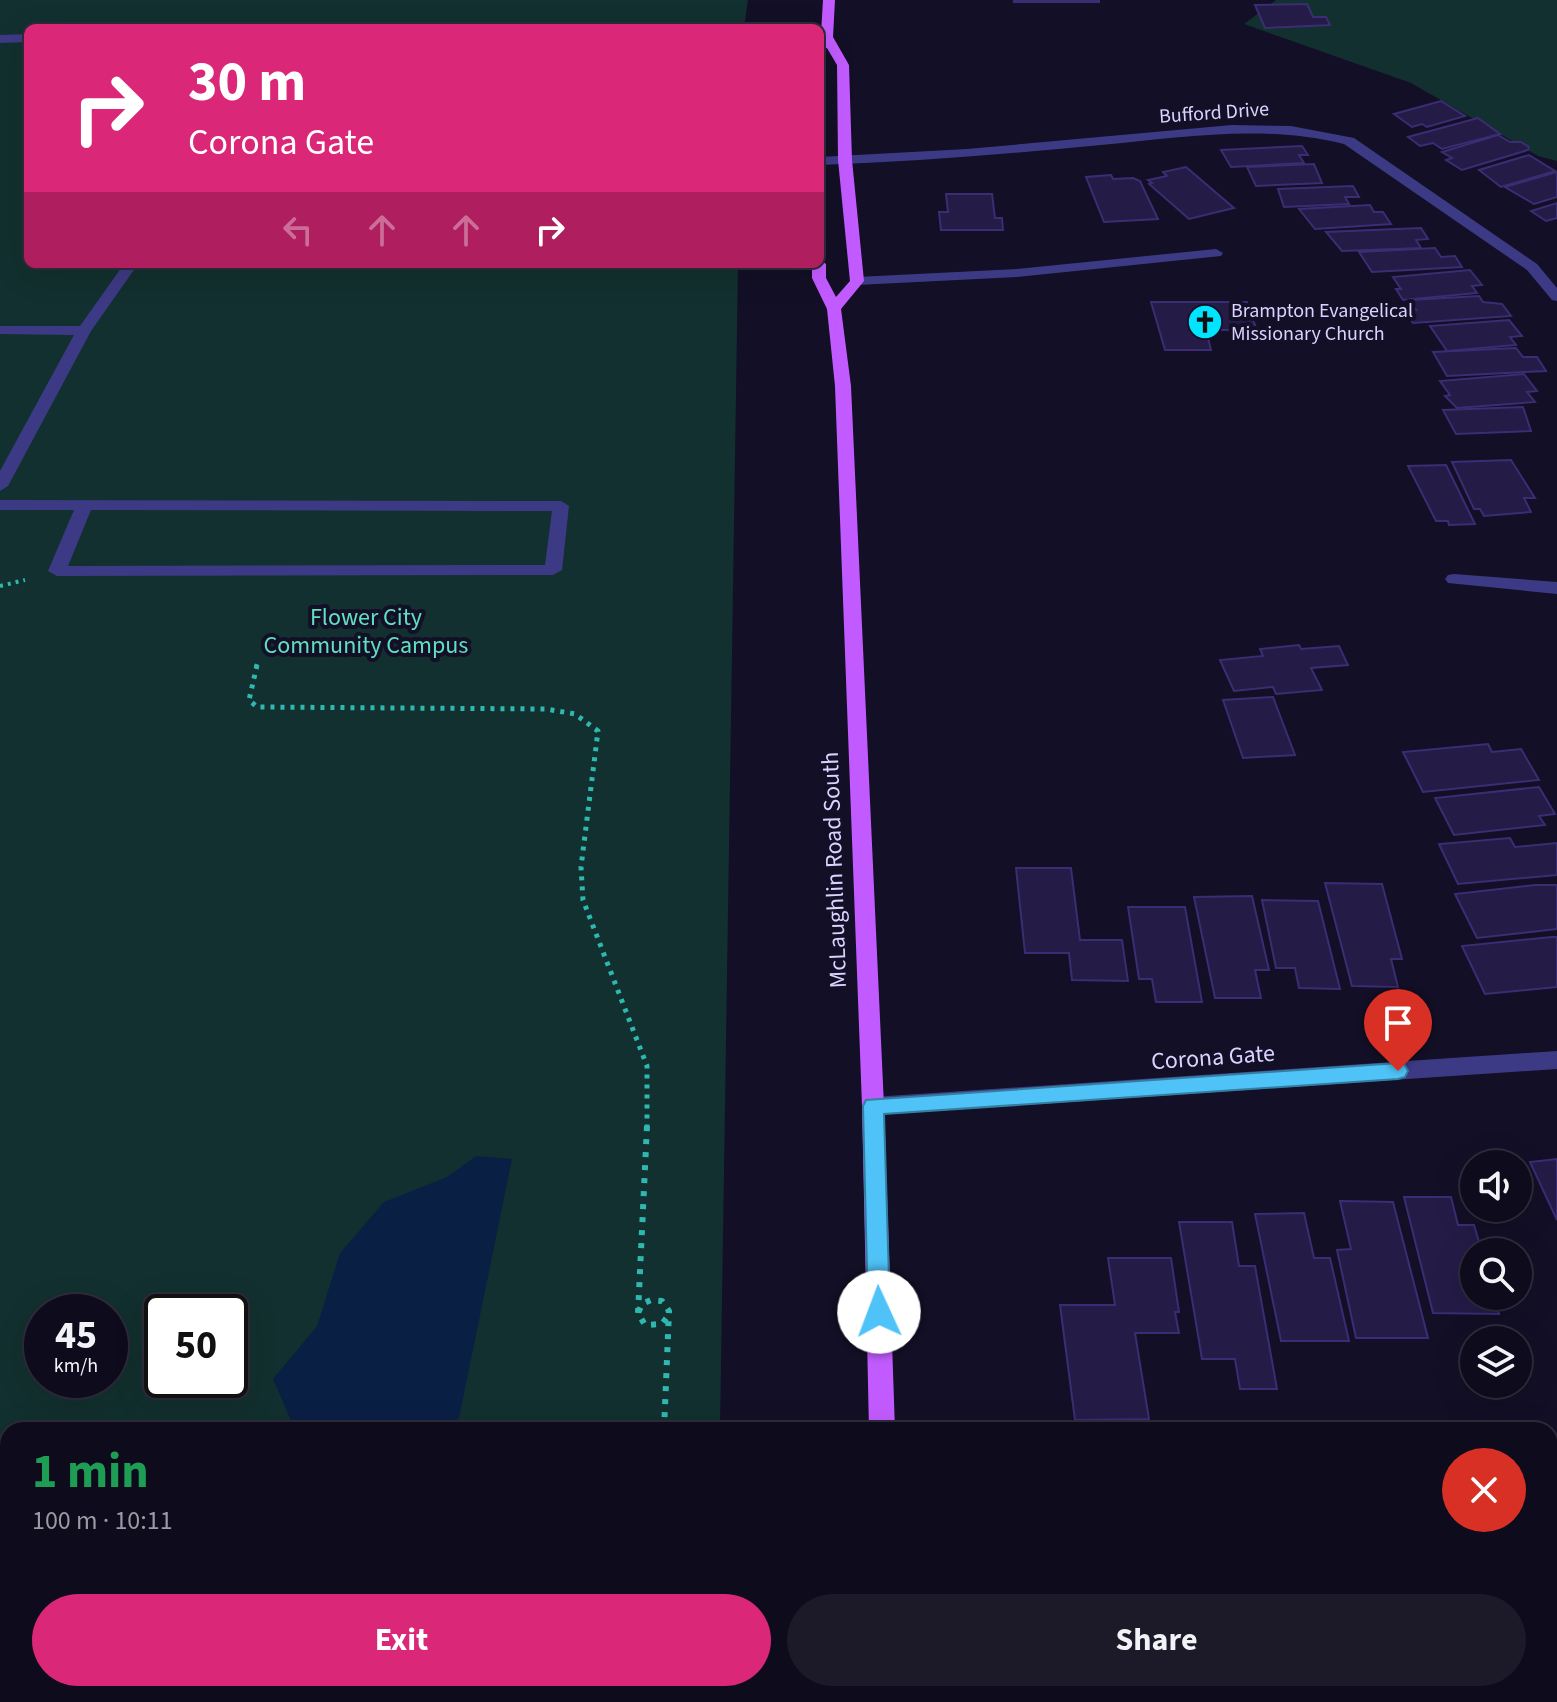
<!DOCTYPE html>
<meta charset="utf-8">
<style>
:root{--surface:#0e0b1c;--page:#1c1929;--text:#f1f3f6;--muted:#9b9ba3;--line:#2e2b3b;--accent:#db2777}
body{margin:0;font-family:"Source Sans 3",sans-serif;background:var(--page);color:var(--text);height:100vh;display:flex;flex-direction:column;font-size:30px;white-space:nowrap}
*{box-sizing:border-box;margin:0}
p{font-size:26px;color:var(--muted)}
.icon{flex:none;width:44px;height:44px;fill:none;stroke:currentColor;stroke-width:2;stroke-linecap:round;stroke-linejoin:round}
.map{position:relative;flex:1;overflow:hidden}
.sheet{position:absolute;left:0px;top:1422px;width:1558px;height:280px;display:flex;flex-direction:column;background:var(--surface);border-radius:24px 24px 0 0;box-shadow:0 8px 32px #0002,0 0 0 2px var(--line)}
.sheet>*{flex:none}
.hud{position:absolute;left:24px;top:24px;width:800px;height:244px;border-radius:12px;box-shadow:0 8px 32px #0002,0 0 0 2px var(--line);background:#db2777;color:#fff;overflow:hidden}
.buttons{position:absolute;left:1460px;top:1150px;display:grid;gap:16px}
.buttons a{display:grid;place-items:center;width:72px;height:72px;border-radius:50%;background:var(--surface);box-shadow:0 8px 32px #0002,0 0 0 2px var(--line);font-size:40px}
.speed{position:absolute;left:24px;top:1294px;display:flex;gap:16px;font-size:40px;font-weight:700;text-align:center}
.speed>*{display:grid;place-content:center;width:104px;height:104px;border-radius:50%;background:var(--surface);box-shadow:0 8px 32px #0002,0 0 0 2px var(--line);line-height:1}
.speed small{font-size:20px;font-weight:400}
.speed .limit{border:4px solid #111;border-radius:12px;background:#fff;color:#111}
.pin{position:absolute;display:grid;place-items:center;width:68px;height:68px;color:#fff;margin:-82px -34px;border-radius:50% 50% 50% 0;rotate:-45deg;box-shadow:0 0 8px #0007}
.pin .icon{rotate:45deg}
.me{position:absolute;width:88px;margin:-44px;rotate:358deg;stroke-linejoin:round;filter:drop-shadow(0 0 6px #0008)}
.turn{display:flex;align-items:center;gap:28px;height:168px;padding:0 32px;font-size:36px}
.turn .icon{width:104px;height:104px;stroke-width:2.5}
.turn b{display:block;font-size:56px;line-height:68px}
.lanes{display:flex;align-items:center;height:76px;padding:0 32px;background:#0003;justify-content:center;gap:40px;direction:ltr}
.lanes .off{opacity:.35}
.round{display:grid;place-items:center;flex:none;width:84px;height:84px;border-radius:42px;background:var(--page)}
.summary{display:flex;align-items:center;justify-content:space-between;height:136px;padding:0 32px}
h1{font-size:48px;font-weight:700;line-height:60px;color:#1e9e55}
.cta{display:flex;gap:16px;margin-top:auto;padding:16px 32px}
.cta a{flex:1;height:92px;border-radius:48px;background:var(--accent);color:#fff;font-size:32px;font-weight:700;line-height:92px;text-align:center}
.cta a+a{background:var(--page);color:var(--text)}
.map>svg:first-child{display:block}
.green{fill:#12302f;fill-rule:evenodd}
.water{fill:#0a1f44}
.building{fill:#241b47;stroke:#3b2d73;stroke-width:2}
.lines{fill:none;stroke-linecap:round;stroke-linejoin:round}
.path-far2{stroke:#2fb8b0;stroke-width:4;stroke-dasharray:3 5;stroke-linecap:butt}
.path-far1{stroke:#2fb8b0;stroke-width:5;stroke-dasharray:4 6;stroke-linecap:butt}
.path{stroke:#2fb8b0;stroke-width:6;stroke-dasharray:5 8;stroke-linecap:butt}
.minor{fill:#3d3a85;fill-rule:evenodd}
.major{fill:#c25bff;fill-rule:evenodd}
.route{fill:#4fc3f7;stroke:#337fa1;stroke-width:2}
.labels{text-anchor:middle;stroke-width:8;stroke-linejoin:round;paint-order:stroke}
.far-street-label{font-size:20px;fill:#d9d4ff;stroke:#130f26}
.far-poi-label{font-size:20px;fill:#d9d4ff;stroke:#130f26;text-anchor:start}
.park-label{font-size:24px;fill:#5fe0c0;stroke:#130f26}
.street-label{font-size:24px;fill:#d9d4ff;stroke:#130f26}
</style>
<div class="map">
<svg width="1557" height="1702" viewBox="0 0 1557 1702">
<rect width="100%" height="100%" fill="#130f26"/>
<g class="green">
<path d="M0,0H748L744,28H28V264H738L720,1430H8V1694H716V1702H0ZM42,1312H110V1380H42ZM162,1312H230V1380H162Z"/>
<path d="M1276,0H1557V161L1538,156L1411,83L1244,24Z"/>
</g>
<g class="water">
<path d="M476,1156L512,1159L459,1418L446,1430H295L273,1379L317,1326L340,1253L384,1202L447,1177Z"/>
<path d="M0,1549L8,1551V1694H245L234,1702H0Z"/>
</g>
<g class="building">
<rect x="1014" y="0" width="85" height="2"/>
<path d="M1307,4L1313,17H1326L1330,25L1265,28L1255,5Z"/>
<path d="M1441,101L1465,116L1427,127L1422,124L1412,127L1394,114Z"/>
<path d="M1478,118L1500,134L1442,149L1433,143L1420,146L1408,137Z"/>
<path d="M1498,135L1510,142H1521L1529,147L1528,150L1462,170L1446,160L1452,158L1442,152Z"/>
<path d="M1302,146L1308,155H1299L1304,163L1231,167L1221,150Z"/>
<path d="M1529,155L1555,171L1501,187L1479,170Z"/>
<path d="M1314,164L1322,183L1256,186L1247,167Z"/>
<path d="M1186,167L1234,208L1189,219L1149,184L1152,183L1148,180L1167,176L1163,172Z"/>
<path d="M1557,172V197L1534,204L1505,187Z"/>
<path d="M1111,175L1113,179L1133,178L1140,181L1158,219L1104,222L1086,177Z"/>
<path d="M1353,186L1359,197H1345L1349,204L1284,207L1278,189Z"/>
<path d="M946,194H992L995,218H1002L1003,230H941L939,212H948Z"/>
<path d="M1557,203V218L1546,221L1531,211Z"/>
<path d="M1370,205L1374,212H1383L1391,224L1315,229L1299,209Z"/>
<path d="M1421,228L1428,239L1416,240L1421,248L1342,251L1326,232Z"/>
<path d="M1435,248L1441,257L1455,256L1462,267L1372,272L1359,252Z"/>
<path d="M1470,270L1482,285L1472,286L1477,293L1403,300L1396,289H1401L1393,277Z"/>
<path d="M1479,296L1483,302L1502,304L1511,316L1413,323L1405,311L1416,310L1410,300Z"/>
<path d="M1151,302H1247L1248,307H1263L1265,315H1251L1257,330H1206L1211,350H1165Z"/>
<path d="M1509,320L1522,336L1510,337L1516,345L1447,351L1430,326Z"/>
<path d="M1516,348L1523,357H1537L1546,371L1447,376L1433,352Z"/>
<path d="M1524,374L1537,391L1527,392L1535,402L1457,408L1445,396L1450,395L1440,381Z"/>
<path d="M1523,407L1531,431L1456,434L1443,410Z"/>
<path d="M1511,460L1535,498H1524L1531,512L1484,516L1480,509H1474L1452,462Z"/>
<path d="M1446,465L1475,524L1449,525L1448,521H1436L1408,466Z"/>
<path d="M1299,645L1301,649L1339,646L1348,665L1311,668L1322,690L1276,694L1273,687L1234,691L1220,660L1263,656L1260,649Z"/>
<path d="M1273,697L1295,755L1243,758L1223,700Z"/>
<path d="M1488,744L1492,752L1521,749L1539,780L1423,792L1403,752Z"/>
<path d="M1539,787L1555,814L1539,816L1545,825L1454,835L1435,798Z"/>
<path d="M1510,838L1515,847L1557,843V875L1458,884L1439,844Z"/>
<path d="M1016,868H1071L1080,940H1122L1128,981L1072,980L1069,953H1025Z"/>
<path d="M1325,883L1382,884L1402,959H1391L1398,987L1352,986Z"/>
<path d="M1535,885H1557V929L1477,938L1455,894Z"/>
<path d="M1252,896L1269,970H1255L1261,998H1215L1194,897Z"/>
<path d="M1262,900L1318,901L1340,989L1299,988L1295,968H1276Z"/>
<path d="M1128,907H1185L1202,1002H1156L1152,979H1139Z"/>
<path d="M1552,937H1557V987L1485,994L1462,946Z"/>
<path d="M1557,1159V1220L1530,1162Z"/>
<path d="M1404,1197H1451L1458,1225H1474L1482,1252H1474V1296H1494L1499,1314L1433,1313Z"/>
<path d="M1340,1201L1393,1202L1428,1338H1356L1337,1250L1351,1249Z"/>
<path d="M1304,1213L1314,1258H1330L1349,1341H1281L1255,1214Z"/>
<path d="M1179,1222H1232L1239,1266H1255L1277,1389H1240L1235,1359H1202Z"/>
<path d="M1108,1258H1171L1179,1312H1175L1179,1333H1135L1149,1419L1075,1420L1060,1305H1115Z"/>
</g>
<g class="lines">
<g class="path-far2">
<path d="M0,586L25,580"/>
<path d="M256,667L258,660"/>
</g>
<path class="path-far1" d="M257,665L249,700L257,707L546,709L575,714L598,731L581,867L583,900L647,1066V1128"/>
<g class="path">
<path d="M638,1313L647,1126"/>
<path d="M664,1430L669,1311L662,1301L651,1300L642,1304L638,1313L645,1325L662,1324L668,1316"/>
<path d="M594,1694V1702"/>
<path d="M1165,1694L1201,1702"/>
<path d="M513,1702L526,1694"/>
<path d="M541,1702L566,1694"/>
<path d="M571,1702L572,1694"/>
<path d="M581,1702L582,1694"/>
</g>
<g class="minor">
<path d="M28,34V42L0,43V35Z"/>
<path d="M1232,125L1291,126L1354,138L1537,264L1557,288V301L1552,300L1527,270L1344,144C1263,124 1183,137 1101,145C1007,154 914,162 820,165V157L967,149Z"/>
<path d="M1216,249L1223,253L1221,256L1017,277L857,285L850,281L857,277L1017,269Z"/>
<path d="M124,264H138L91,331L8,486L0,491V471L74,335L0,334V326H80Z"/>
<path d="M0,500L561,501L569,506L562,570L553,575L57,576L48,571L74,510H0ZM91,510L552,511L545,565L68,566Z"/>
<path d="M1454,574L1557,582V594L1448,583L1445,579L1448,575Z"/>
<path d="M1557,1051V1069L873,1115L865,1113L862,1106L865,1099L873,1097Z"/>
</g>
<g class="major">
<path d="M823,0H835L833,37L849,65L852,160L864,281L841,309L851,386L884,1106L895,1430H869L862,1106L835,386L827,309L812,278V264H820V260L826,264V278L836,297L850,281L838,160L837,65L827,48L820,50Z"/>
<rect x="875" y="1694" width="28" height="8"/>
</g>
</g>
<path class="route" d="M1398,1063L1405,1065L1408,1071L1405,1077L1398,1079L884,1114L890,1312L887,1319L879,1322L871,1319L868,1312L863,1106L866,1100Z"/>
<defs>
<g id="church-disc" transform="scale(1.8)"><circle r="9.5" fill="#00e5ff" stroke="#130f26"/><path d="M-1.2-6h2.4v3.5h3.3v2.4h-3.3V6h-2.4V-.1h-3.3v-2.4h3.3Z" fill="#111"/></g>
</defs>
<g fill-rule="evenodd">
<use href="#church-disc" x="1205" y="322"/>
</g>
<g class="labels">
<g class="far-street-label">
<text transform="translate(1214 112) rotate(-4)" y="7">Bufford Drive</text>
</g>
<g class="far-poi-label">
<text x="1231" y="317">Brampton Evangelical<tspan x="1231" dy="23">Missionary Church</tspan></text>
</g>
<g class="park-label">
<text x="366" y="625">Flower City<tspan x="366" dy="28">Community Campus</tspan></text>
</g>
<g class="street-label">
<text transform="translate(834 870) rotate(-92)" y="8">McLaughlin Road South</text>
<text transform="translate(1213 1057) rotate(-4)" y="8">Corona Gate</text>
</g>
</g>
</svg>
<div class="buttons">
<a><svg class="icon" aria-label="sound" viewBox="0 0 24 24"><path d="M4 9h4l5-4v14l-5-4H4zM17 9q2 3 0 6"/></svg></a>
<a><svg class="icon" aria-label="search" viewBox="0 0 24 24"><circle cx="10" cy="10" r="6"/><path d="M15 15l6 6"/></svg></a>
<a><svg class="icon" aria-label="layers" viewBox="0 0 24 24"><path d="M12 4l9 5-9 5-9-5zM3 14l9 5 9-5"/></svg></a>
</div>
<div class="speed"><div>45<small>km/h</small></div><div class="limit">50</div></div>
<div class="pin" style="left:1398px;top:1071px;background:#d93025"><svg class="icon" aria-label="arrive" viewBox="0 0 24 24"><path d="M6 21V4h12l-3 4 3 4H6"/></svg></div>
<svg class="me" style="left:879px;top:1312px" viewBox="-20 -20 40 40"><circle r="19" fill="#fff"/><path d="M0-13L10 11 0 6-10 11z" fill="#4fc3f7"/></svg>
<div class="hud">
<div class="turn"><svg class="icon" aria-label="right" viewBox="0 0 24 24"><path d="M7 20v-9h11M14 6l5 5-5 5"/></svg><div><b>30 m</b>Corona Gate</div></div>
<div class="lanes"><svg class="icon off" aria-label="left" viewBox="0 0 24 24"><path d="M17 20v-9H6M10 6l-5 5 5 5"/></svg><svg class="icon off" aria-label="ahead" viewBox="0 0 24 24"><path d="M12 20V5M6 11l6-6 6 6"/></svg><svg class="icon off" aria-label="ahead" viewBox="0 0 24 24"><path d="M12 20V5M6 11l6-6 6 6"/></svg><svg class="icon" aria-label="right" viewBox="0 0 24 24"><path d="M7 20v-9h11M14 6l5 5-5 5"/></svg></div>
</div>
<section class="sheet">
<div class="summary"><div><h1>1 min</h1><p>100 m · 10:11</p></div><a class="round" style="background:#d93025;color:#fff"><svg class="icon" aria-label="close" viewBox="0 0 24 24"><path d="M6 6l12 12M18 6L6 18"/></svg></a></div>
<div class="cta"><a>Exit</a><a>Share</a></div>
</section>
</div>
